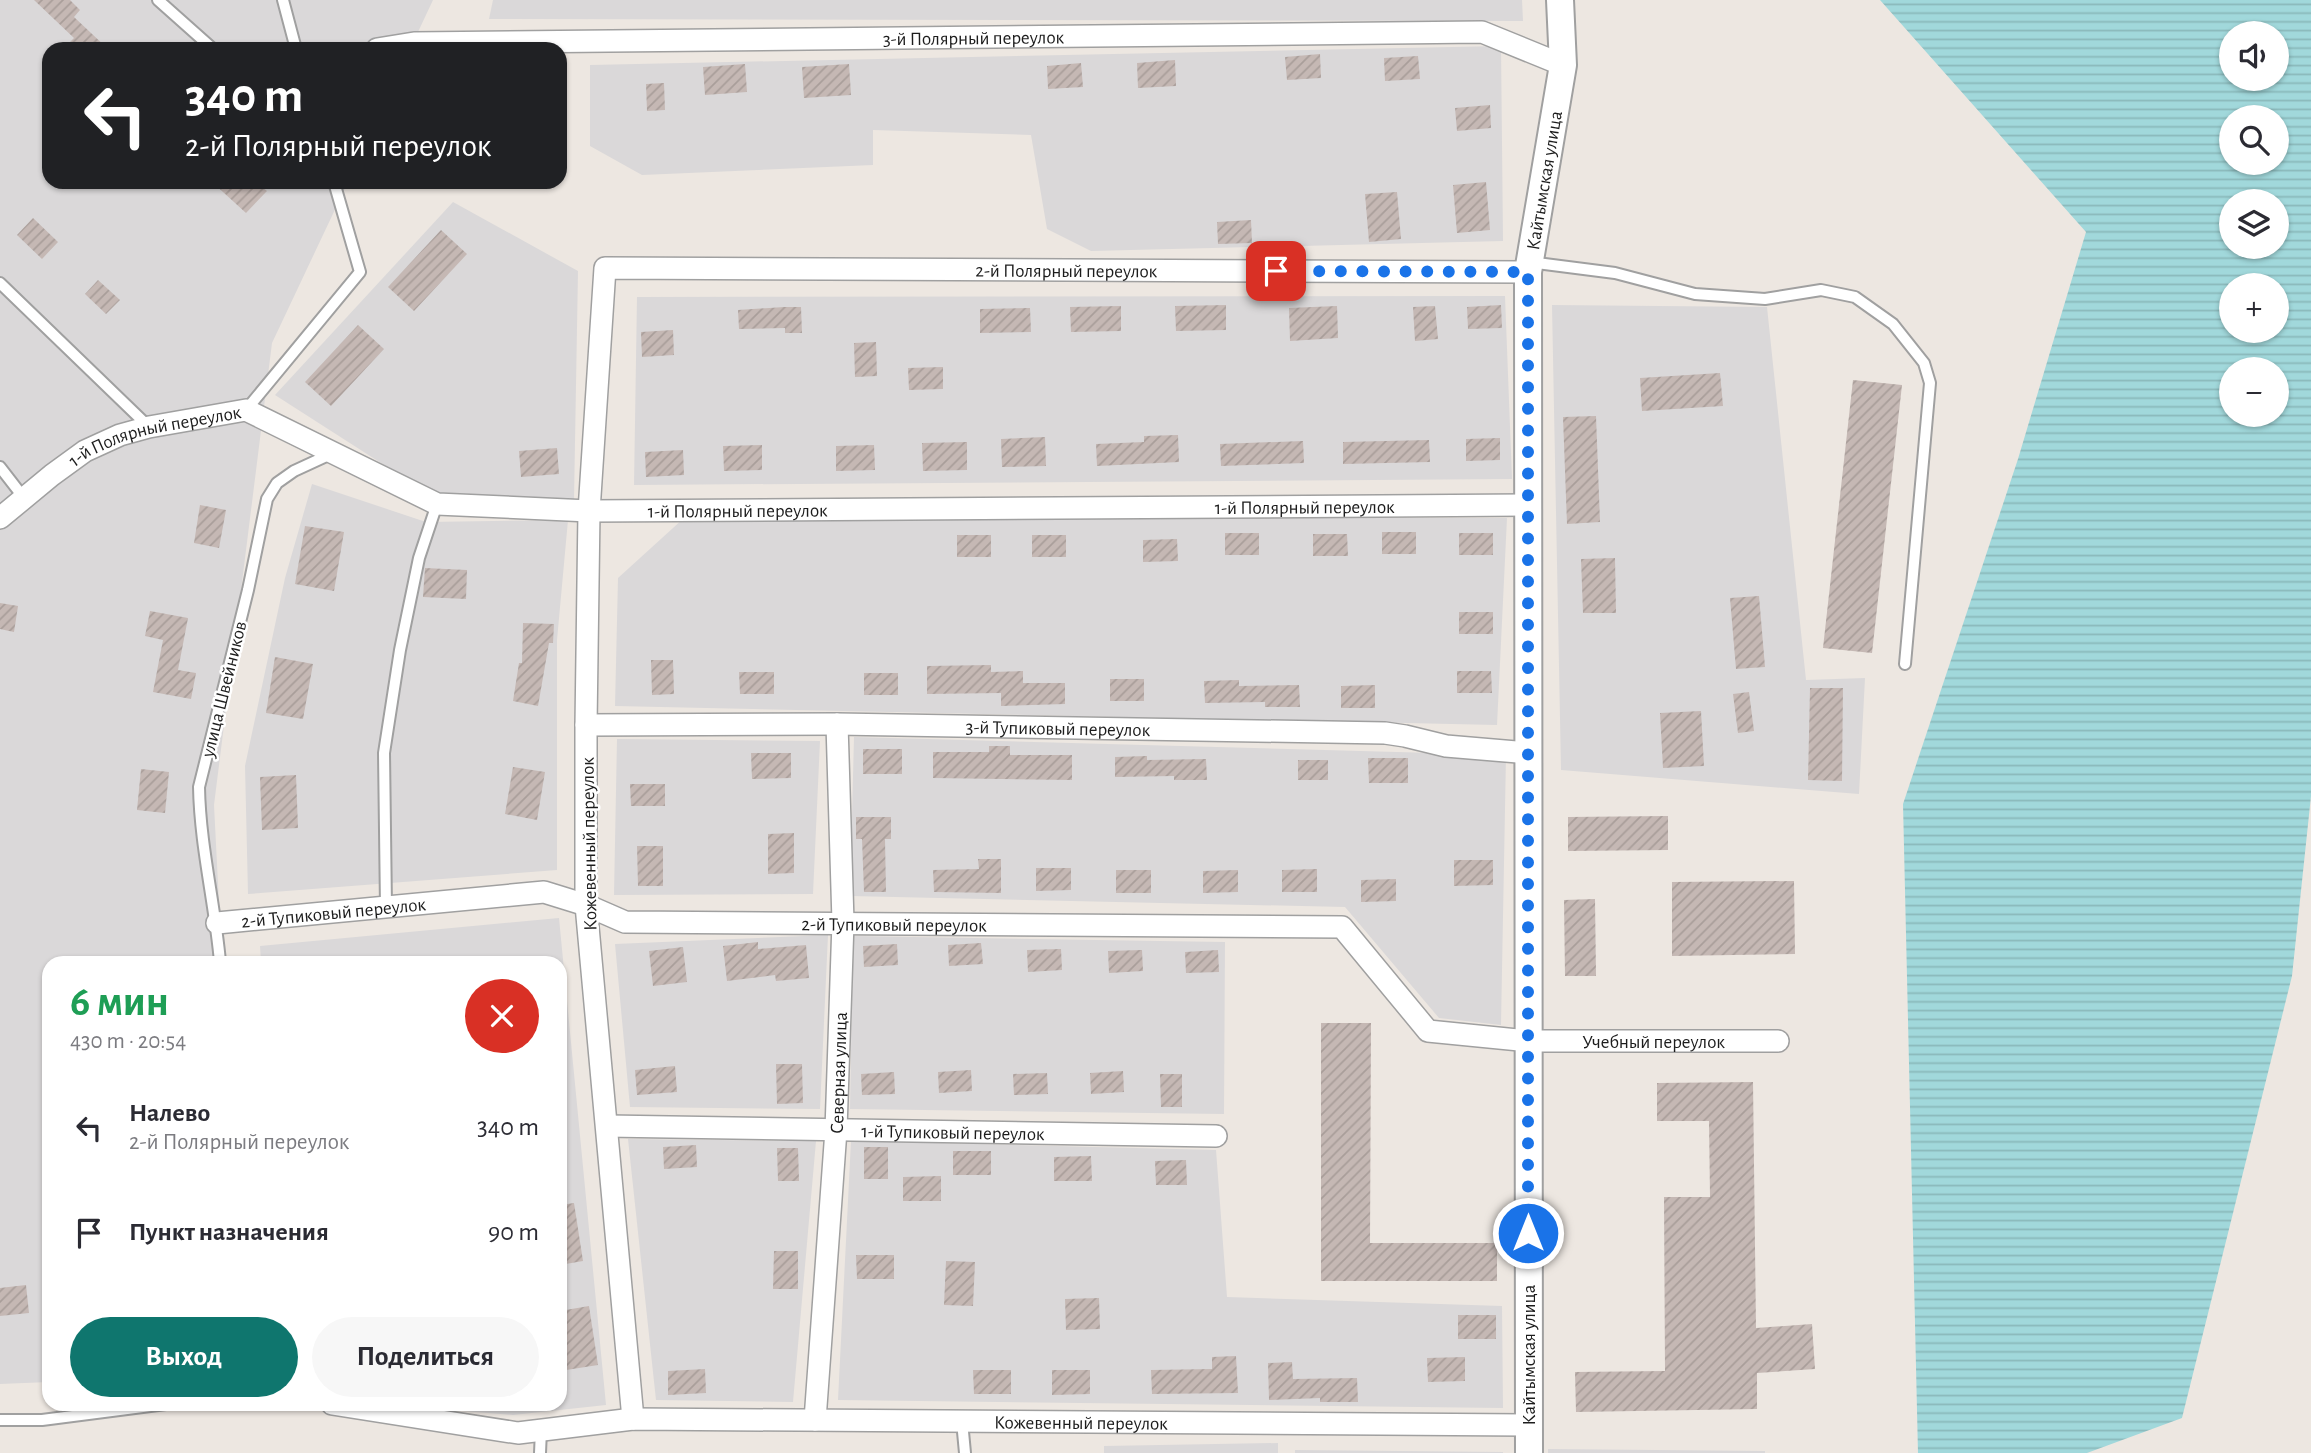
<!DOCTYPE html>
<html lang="ru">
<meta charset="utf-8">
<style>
:root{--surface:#fff;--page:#f7f7f7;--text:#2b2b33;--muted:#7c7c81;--accent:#0f766e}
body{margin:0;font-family:"Alegreya Sans",sans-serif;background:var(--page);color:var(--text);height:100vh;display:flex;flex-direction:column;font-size:26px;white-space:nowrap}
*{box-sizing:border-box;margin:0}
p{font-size:23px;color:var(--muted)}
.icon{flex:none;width:38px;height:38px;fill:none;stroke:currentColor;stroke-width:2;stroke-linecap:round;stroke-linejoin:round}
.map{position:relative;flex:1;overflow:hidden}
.panel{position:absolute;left:42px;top:956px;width:525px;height:455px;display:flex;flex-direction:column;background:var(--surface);border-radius:21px;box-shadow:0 2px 5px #0004}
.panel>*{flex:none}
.top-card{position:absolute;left:42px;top:42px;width:525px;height:147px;border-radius:21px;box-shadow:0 2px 5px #0004;background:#202124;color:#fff;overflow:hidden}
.tools{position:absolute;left:2219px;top:21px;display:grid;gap:14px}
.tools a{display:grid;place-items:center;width:70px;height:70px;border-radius:50%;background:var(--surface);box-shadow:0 2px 5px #0004;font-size:35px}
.pin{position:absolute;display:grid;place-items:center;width:60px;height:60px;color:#fff;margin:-30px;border-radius:14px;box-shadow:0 4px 10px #0006}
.me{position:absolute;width:77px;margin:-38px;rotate:0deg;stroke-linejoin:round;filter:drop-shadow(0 0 5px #0008)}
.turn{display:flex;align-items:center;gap:24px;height:147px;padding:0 28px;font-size:32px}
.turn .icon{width:91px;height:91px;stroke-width:2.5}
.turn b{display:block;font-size:49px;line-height:60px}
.round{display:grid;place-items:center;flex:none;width:74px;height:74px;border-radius:37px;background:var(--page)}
.overview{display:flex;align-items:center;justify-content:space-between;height:119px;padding:0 28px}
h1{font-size:42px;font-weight:700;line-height:52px;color:#1e9e55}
.primary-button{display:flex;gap:14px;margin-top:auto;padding:14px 28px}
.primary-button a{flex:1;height:80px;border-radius:42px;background:var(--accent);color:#fff;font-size:28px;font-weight:700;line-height:80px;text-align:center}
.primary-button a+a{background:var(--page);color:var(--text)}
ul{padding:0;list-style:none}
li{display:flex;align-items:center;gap:21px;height:105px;padding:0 28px}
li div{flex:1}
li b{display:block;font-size:26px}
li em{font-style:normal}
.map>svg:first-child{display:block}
.residential{fill:#dad8d9}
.water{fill:url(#water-rules);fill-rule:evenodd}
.building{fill:url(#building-hatch)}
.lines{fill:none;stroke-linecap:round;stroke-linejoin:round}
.service-casing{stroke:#a0a0a0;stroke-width:14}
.minor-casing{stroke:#a0a0a0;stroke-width:24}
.tertiary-casing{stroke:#a0a0a0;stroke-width:30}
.service{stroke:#fff;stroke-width:10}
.minor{stroke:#fff;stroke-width:21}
.tertiary{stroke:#fff;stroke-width:26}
.route{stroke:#1a73e8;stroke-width:12;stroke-dasharray:0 21.6}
.labels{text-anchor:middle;stroke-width:5;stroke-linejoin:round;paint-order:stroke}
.street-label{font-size:19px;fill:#1c1c1c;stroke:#fff}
</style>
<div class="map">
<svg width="2311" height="1453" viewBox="0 0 2311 1453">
<defs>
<pattern id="water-rules" width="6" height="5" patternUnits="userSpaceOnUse" patternTransform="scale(1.75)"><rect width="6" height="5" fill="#a1d8db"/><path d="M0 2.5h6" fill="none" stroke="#8ab9bb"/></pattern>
<pattern id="building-hatch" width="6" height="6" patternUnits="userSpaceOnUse" patternTransform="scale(1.75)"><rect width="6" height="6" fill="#c5b8b4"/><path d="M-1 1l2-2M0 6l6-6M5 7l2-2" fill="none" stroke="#a99e9a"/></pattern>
</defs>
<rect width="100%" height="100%" fill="#ede7e1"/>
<g class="residential">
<path d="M0,0H433L410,49H49V182H348L272,343L214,805L222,962H49V1382L0,1384Z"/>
<path d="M493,0H1522L1523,21L489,19Z"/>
<path d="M1501,46L1503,241L1091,251L1047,229L1031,135L873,130V165L642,175L590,146V65Z"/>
<path d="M453,202L578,271L574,499L434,497L275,395Z"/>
<path d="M1505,296L1512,479L634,485L637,297Z"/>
<path d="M1552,305L1767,307L1806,680L1865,678L1859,794L1561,770Z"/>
<path d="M312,484L426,522L568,520L557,640V870L248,894L245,766L285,578Z"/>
<path d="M684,518H1507L1497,725L615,706L618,578Z"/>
<path d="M854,737L1506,755L1501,1025L1439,1018L1345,907L850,896Z"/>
<path d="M617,739L820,741L813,894L614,895Z"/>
<path d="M559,918L606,1405L513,1415L424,1408L423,1404H560V962H261L260,946Z"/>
<path d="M828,935L820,1109L630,1107L615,944Z"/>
<path d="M853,936L1225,942L1224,1114L850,1109Z"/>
<path d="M628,1139L816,1141L793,1402L656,1400Z"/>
<path d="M851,1141L1216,1150L1227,1297L1502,1306L1503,1408L838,1400Z"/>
<path d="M1278,1443V1453H1104V1446Z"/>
<path d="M1548,1449L1765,1451V1453H1548Z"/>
<path d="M1295,1450L1503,1452V1453H1295Z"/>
</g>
<path class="water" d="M1880,0H2311V796L2292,976L2182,1418L2087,1453H1918L1903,804L2018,459L2086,232ZM2231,33H2277V79H2231ZM2231,117H2277V163H2231ZM2231,201H2277V247H2231ZM2231,285H2277V331H2231ZM2231,369H2277V415H2231Z"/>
<g class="building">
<path d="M34,0H70L80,10L74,17L108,49H63L74,38Z"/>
<path d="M1320,54L1321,78L1287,80L1285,57Z"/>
<path d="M1418,56L1420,79L1385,81L1384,58Z"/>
<path d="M1175,60L1176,86L1138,88L1137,63Z"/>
<path d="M1081,63L1083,87L1048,89L1047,66Z"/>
<path d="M745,64L747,92L705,95L703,67Z"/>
<path d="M849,64L851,95L804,98L802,67Z"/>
<path d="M664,83L665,110L647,111L646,84Z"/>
<path d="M1490,105L1491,128L1457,131L1455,108Z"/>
<path d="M212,182H256L267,191L246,213Z"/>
<path d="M1486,182L1490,230L1457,233L1453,185Z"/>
<path d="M1397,192L1401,239L1369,242L1365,194Z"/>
<path d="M33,218L58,242L42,259L17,235Z"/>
<path d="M1251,220L1252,243L1218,244L1217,222Z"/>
<path d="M441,230L467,254L414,311L388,287Z"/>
<path d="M98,280L120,300L106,314L85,294Z"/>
<path d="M1226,305V330L1176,331L1175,306Z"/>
<path d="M1501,305L1502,328L1468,329L1467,307Z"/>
<path d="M1121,306V331L1071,332L1070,307Z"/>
<path d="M1337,306L1338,338L1290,341L1289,308Z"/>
<path d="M1435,306L1438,339L1415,341L1413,307Z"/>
<path d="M784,307H801L802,333H785V328L739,329L738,310Z"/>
<path d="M1030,308L1031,332L980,333V309Z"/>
<path d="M358,325L384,349L331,406L305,382Z"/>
<path d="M673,330L674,355L642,357L641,332Z"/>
<path d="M876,342L877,376L855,377L854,343Z"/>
<path d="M943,367V389L909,390L908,368Z"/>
<path d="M1720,373L1723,406L1642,411L1640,378Z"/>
<path d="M1853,380L1902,385L1872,653L1823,648Z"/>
<path d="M1596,416L1600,522L1567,524L1563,417Z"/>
<path d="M1178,435L1179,462L1097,466L1096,444L1144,442V436Z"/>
<path d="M1045,437L1046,466L1002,467L1001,439Z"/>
<path d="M1500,438V460L1466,461V439Z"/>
<path d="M1429,440L1430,462L1343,464V442Z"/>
<path d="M1303,441L1304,463L1221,466L1220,444Z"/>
<path d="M967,442V470L923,471L922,443Z"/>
<path d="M762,445V470L724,471L723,446Z"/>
<path d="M874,445L875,470L836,471V446Z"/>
<path d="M557,448L559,474L521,477L519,451Z"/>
<path d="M683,450L684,475L646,477L645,452Z"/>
<path d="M200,505L226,510L219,548L194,543Z"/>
<path d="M305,526L344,532L334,591L295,584Z"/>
<rect x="1382" y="532" width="34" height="22"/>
<rect x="1225" y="533" width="34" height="22"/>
<rect x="1459" y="533" width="34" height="22"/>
<path d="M1313,534H1347L1348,556H1313Z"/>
<rect x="957" y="535" width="34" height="22"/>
<rect x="1032" y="535" width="34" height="22"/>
<path d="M1177,539L1178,561L1143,562V540Z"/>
<path d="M1615,558L1616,613H1583L1581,559Z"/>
<path d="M425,568L467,570L466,599L423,597Z"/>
<path d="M1759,596L1765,667L1736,669L1730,598Z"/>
<path d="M0,603L18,606L14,632L0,629Z"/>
<path d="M150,611L188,618L178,670L196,673L191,699L153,692L163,640L145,636Z"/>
<rect x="1459" y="612" width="34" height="22"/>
<path d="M523,623L554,624L553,643H549L538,706L513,701L519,663H522Z"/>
<path d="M275,657L313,664L303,719L266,713Z"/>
<path d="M651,660H673L674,694L652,695Z"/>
<path d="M991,665V672L1023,671V683H1065V704L1001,706V693L927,694V666Z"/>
<path d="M1457,671H1491L1492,693H1457Z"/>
<path d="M739,672H774V694H740Z"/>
<rect x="864" y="673" width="34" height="22"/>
<rect x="1110" y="679" width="34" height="22"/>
<path d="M1239,680V686L1299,685L1300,707H1265V702L1205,703L1204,681Z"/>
<path d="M1375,685V708H1341V686Z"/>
<path d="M1810,688H1843L1842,781L1808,780Z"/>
<path d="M1749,692L1754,731L1738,733L1733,694Z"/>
<path d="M1701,711L1704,766L1663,768L1660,713Z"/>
<path d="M989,746H1010V755H1072V780L933,778V752H989Z"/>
<rect x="863" y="749" width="39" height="25"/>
<path d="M751,753H791V778L752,779Z"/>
<path d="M1147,756V760L1206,759L1207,780H1174V776L1115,777V757Z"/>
<path d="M1368,758H1408V783H1369Z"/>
<rect x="1298" y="760" width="30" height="20"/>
<path d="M513,767L545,772L537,820L505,814Z"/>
<path d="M141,769L169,772L165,813L137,810Z"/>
<path d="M296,775L298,828L262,830L260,777Z"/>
<path d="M630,784H665V806H631Z"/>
<path d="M1668,816V850L1568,851V817Z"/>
<path d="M856,817H891V839H885L886,892H864L862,839H856Z"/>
<path d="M794,833V873L768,874V834Z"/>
<path d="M637,846H663V886H638Z"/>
<path d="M978,859H1001V893L934,892L933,870L979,869Z"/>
<path d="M1454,860H1493V885L1454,886Z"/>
<path d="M1036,868H1071V890L1036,891Z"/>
<path d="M1317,869V892H1282V870Z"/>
<rect x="1116" y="870" width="35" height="23"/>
<path d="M1238,870V892L1203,893V871Z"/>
<path d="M1396,879V901L1361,902V880Z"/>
<path d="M1794,881L1795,954L1672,956V882Z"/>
<path d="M1595,899L1596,976H1565L1564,900Z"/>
<path d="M758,942V949L806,945L809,978L776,981L775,975L727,981L723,946Z"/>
<path d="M981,943L983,964L949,966L948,945Z"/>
<path d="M897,944L898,965L864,967L863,946Z"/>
<path d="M683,947L687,982L653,986L649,951Z"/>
<path d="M1061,949L1062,970L1028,972L1027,950Z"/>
<path d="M1142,950L1143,971L1109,973L1108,951Z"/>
<path d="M1218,950L1219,972L1186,973L1185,952Z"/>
<path d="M1321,1023H1371L1370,1243H1497V1281H1321Z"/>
<path d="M776,1064H802L803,1103L777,1104Z"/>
<path d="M675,1066L677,1092L637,1095L635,1070Z"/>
<path d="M971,1070L972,1091L939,1093L938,1072Z"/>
<path d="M1123,1071L1124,1092L1091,1094L1090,1073Z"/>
<path d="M894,1072L895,1094L862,1095L861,1074Z"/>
<path d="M1047,1073L1048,1094L1014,1095L1013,1074Z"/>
<path d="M1160,1074H1182V1107H1161Z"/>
<path d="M1753,1082L1756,1328L1812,1324L1815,1369L1757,1373V1409L1576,1412L1575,1372L1665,1371L1664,1197H1710L1709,1121H1657V1083Z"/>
<path d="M696,1145L697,1167L664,1169L663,1147Z"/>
<rect x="864" y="1147" width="24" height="32"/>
<path d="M777,1148H798L799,1181H778Z"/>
<rect x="953" y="1151" width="38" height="24"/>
<path d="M1091,1156L1092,1181H1054V1157Z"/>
<path d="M1186,1160L1187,1185H1156L1155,1161Z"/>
<path d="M941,1176V1201H903V1177Z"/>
<path d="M574,1203L583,1261L560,1265V1205Z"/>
<path d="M774,1251H798V1289H773Z"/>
<path d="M856,1255H894V1279H857Z"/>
<path d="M946,1261L975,1262L973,1306L944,1305Z"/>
<path d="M26,1285L29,1313L0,1316V1288Z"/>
<path d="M1099,1298L1100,1329L1066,1330L1065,1299Z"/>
<path d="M589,1306L598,1365L560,1371V1311Z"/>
<rect x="1458" y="1315" width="38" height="24"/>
<path d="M1236,1356L1238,1393L1152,1394L1151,1370L1212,1369V1357Z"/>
<path d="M1465,1357V1381L1428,1382L1427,1358Z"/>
<path d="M1292,1362L1293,1379L1357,1378L1358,1402H1320V1398L1269,1400L1268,1363Z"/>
<path d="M705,1369L706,1393L668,1395V1371Z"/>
<path d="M973,1370H1011V1394H974Z"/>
<path d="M1052,1370H1090V1394L1052,1395Z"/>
</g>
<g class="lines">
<g class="service-casing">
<g id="service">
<path d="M158,0L213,49"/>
<path d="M283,0L296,49"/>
<path d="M1529,262L1615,273L1695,294L1765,299L1821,290L1855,297L1893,324L1924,363L1930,383L1905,664"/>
<path d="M0,283L149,427"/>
<path d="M246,410L360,272L334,182"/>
<path d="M0,467L24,498"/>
<path d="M386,907L384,753L400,650L419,558L437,504"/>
<path d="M220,962C215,904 200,846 199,787L248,590L267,499L277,483L294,471L333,453"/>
<path d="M0,1420H42L166,1404"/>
<path d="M962,1421L965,1453"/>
<path d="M540,1453L541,1430"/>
</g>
</g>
<g class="minor-casing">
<g id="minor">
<path id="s1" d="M377,49L414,43L1482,32L1563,65"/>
<path id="s2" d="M0,518L52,475L85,451L120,435L149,427L246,410L437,504L589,511L1528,505"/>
<path id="s3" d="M586,725L837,724L1385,733L1405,736L1446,746L1529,753"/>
<path id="s4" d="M217,923L544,892L586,905L625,922L1342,927L1428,1031L1528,1041H1778"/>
<path id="s5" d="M607,1126L1216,1136"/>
<path id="s6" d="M332,1404L518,1433L633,1419L1528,1425"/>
<path id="s7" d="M633,1419L586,905V725L589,511L605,268L1528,272"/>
<path id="s8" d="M815,1420L836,1130L843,922L837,724"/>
</g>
</g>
<g class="tertiary-casing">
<g id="tertiary">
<path id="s9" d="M1529,1453L1528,272L1563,65L1560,0"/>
</g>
</g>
<use href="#service" class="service"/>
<use href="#minor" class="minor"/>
<use href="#tertiary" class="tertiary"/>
</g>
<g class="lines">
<path class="route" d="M1276,271L1528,272V1233"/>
</g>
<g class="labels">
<g class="street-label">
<text dy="7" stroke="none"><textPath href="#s1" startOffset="597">3-й Полярный переулок</textPath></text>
<text dy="7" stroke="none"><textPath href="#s9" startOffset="1274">Кайтымская улица</textPath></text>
<text dy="7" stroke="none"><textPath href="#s7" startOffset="1615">2-й Полярный переулок</textPath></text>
<text dy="7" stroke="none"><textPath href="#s2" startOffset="180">1-й Полярный переулок</textPath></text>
<text dy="7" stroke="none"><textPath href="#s2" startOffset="1356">1-й Полярный переулок</textPath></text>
<text dy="7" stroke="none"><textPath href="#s2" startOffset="789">1-й Полярный переулок</textPath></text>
<text transform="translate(223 689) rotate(-76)" y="7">улица Швейников</text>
<text dy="7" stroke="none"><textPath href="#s3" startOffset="472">3-й Тупиковый переулок</textPath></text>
<text transform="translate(588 844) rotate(-91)" y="7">Кожевенный переулок</text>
<text dy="7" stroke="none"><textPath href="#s4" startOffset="117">2-й Тупиковый переулок</textPath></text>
<text dy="7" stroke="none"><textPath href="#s4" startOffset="684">2-й Тупиковый переулок</textPath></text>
<text dy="7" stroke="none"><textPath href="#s4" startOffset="1493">Учебный переулок</textPath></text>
<text dy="7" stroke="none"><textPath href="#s8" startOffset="348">Северная улица</textPath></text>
<text dy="7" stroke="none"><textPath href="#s5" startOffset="346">1-й Тупиковый переулок</textPath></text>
<text transform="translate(1528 1355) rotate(-90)" y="7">Кайтымская улица</text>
<text dy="7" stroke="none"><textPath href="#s6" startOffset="752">Кожевенный переулок</textPath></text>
</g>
</g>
</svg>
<div class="tools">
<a><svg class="icon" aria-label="sound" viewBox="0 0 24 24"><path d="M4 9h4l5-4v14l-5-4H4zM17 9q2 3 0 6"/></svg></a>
<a><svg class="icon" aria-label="search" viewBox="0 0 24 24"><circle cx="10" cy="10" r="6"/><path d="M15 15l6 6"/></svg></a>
<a><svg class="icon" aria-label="layers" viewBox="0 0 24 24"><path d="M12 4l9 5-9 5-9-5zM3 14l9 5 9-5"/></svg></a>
<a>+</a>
<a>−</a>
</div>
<div class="pin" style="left:1276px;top:271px;background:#d93025"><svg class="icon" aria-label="arrive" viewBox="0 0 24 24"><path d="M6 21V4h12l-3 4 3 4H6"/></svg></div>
<svg class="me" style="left:1528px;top:1233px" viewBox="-20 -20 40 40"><circle r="17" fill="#1a73e8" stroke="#fff" stroke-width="3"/><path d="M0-11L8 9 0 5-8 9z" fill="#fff"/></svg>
<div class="top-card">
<div class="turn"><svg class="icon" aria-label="left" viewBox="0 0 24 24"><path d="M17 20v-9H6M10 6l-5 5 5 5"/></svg><div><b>340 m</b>2-й Полярный переулок</div></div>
</div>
<section class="panel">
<div class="overview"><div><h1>6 мин</h1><p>430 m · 20:54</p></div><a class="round" style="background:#d93025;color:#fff"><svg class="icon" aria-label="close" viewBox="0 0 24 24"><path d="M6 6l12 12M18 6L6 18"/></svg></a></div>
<ul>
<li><svg class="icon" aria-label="left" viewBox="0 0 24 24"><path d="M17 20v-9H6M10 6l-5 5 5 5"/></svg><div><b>Налево</b><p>2-й Полярный переулок</p></div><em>340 m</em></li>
<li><svg class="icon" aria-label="arrive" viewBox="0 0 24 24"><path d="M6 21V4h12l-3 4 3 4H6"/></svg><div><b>Пункт назначения</b></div><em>90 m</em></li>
</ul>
<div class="primary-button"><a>Выход</a><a>Поделиться</a></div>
</section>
</div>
